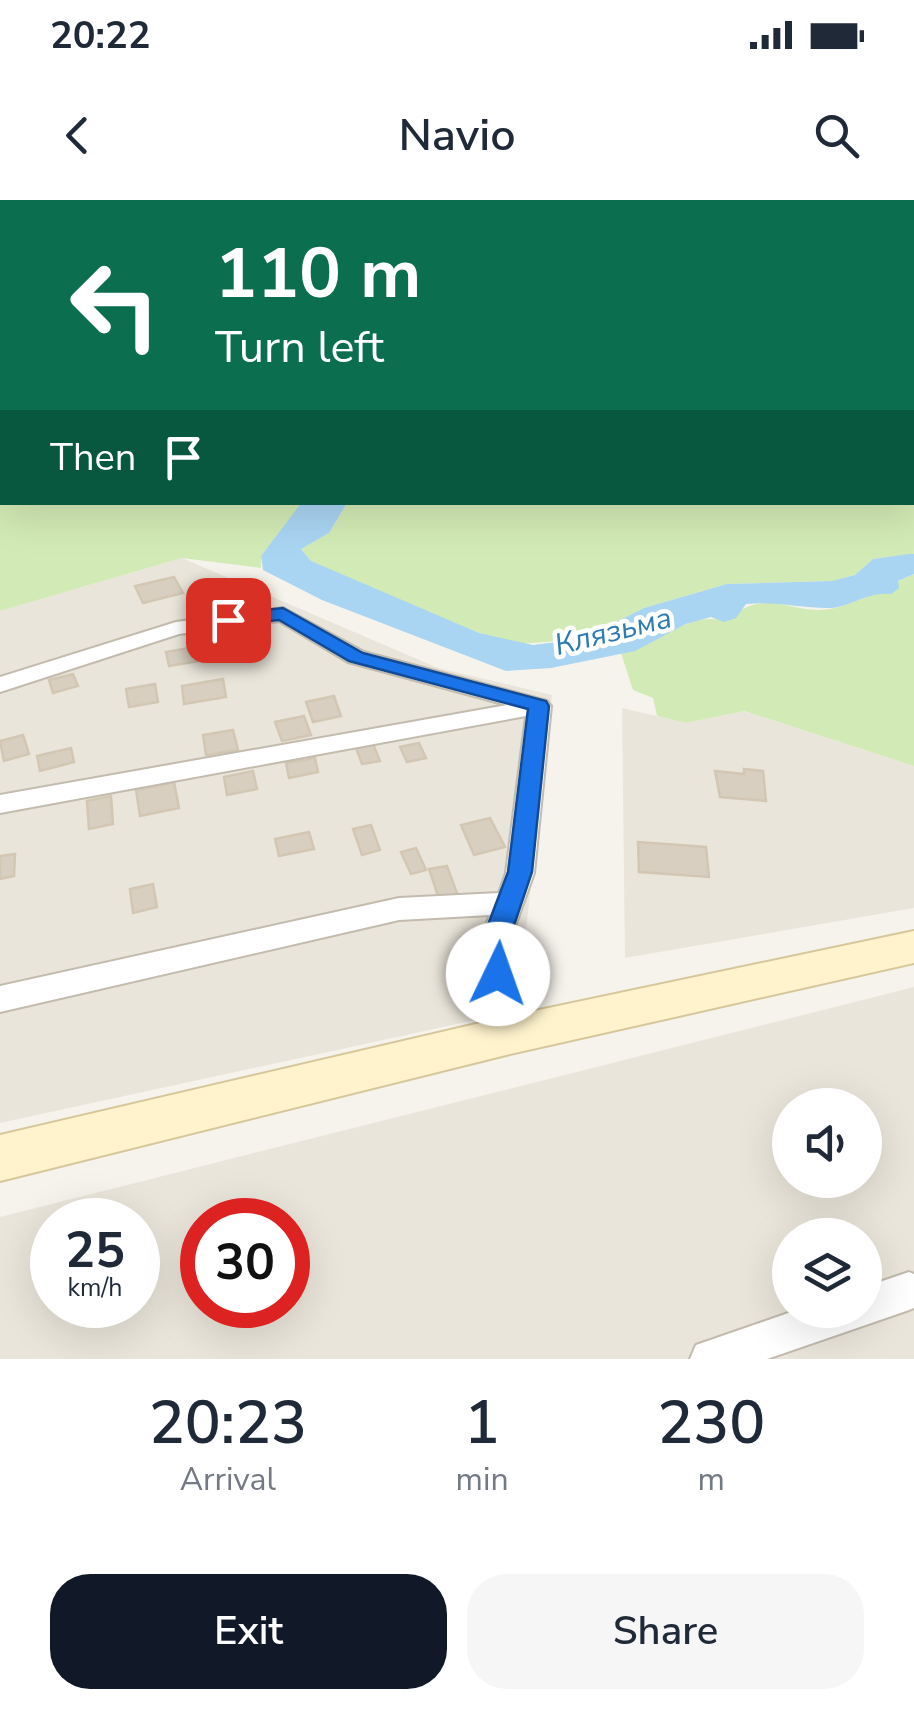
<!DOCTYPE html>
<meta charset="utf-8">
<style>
:root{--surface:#fff;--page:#f6f6f7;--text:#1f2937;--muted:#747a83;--accent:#111827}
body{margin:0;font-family:"Nunito Sans",sans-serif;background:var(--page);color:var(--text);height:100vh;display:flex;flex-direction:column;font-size:38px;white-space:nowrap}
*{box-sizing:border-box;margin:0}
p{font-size:32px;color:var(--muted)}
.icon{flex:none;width:55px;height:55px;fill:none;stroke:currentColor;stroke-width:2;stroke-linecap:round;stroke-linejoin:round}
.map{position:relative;height:1159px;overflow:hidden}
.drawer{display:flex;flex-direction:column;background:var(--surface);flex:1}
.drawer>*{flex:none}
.banner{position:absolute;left:0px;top:0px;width:915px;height:305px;box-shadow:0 10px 40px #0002;background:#0b6e4f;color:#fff;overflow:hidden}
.tools{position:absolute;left:772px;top:888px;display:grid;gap:20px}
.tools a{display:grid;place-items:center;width:110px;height:110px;border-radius:50%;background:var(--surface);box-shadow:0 10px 40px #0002;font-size:50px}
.speed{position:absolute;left:30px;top:998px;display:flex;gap:20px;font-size:50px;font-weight:700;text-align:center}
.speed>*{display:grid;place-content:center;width:130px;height:130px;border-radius:50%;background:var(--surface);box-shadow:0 10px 40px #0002;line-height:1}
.speed small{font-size:25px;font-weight:400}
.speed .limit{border:15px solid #d22;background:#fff;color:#111}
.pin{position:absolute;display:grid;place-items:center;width:85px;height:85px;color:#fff;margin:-42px;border-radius:20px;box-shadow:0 5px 15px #0006}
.me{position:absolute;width:110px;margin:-55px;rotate:3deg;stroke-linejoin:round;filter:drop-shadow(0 0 8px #0008)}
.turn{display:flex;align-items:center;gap:35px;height:210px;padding:0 50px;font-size:45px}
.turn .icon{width:130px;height:130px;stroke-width:2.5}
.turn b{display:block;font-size:70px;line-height:85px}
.then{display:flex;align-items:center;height:95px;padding:0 50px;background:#0003;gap:20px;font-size:38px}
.eta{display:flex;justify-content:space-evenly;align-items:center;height:170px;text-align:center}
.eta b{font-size:60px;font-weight:600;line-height:70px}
.cta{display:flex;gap:20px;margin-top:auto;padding:20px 50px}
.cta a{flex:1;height:115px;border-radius:40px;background:var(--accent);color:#fff;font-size:40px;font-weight:600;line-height:115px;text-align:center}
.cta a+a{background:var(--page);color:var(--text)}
.status{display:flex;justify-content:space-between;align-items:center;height:70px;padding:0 50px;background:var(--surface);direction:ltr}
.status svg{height:28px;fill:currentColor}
header{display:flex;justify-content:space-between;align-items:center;height:130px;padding:0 50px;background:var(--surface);font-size:45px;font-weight:600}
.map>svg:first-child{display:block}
.residential{fill:#eae5da;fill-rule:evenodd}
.commercial{fill:#f7ead8}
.green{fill:#d2eab5}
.water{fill:#a9d4f2}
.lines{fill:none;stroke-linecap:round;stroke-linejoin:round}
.river{fill:#a9d4f2;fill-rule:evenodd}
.building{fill:#d8cfc1;stroke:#d3c7b4;stroke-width:2.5}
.lane-casing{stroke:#c2bbae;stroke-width:4}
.street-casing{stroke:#c2bbae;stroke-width:4}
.secondary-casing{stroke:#d6c79b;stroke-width:4}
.highway-casing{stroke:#e0a43c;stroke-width:4}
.lane{fill:#fff;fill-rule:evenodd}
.street{fill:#fff;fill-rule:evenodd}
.secondary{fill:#fff3cd;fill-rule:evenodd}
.highway{fill:#ffcf6e;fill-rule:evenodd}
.route{fill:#1a73e8;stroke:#114b97;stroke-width:2.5}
.labels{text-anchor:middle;stroke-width:9;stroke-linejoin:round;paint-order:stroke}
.water-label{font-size:30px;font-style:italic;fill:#2e7ab2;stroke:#fff}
</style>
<div class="status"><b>20:22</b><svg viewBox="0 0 49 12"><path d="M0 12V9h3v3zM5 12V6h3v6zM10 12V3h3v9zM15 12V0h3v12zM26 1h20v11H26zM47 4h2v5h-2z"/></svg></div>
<header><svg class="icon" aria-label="back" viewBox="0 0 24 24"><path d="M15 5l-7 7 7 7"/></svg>Navio<svg class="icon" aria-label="search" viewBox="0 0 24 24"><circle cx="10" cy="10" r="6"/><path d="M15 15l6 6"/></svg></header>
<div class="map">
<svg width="914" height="1159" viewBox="0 0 914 1159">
<rect width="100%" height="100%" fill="#f6f3ec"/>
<g class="residential">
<path d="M182,358L438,468L552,495L517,811L0,923V411Z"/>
<path d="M622,508L686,523L743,511L914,566V708L625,758Z"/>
<path d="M914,787V1159H0V1017ZM790,905H865V980H790ZM52,1020H138V1105H52ZM202,1020H288V1105H202ZM790,1035H865V1110H790Z"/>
</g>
<path class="commercial" d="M0,0H632L634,2H2V25Z"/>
<g class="green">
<path d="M0,164L2,302L302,303L261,356V368L182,358L0,411Z"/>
<path d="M914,231V354L873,359L855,375L832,381L727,384L644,408L582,439L519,444L479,433L337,376L311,361L301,349L329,333L347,303L912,302Z"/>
<path d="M914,374V566L744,511L686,523L657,516L653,498L633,490L621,453C657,448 687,410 724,421C772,383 788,418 835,408C860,402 890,385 914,374Z"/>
</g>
<path class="water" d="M302,302L347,303L329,333L301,349L311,361L479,433L533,445L582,439L644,408L727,384L832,381L855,375L873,359L909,354H914V374L898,381L899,388L891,394C867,391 850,408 828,408C800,408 774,401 746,404L736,418L724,422L711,417L686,424L635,451L551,468L506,471L322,400L263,370L261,356Z"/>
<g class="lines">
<rect class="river" x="0" y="275" width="2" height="16"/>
</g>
<g class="building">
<path d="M392,0L457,2L511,0L506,2H397Z"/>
<path d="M174,377L183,393L143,403L135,386Z"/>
<path d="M224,382L236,400L211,407L199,388Z"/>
<path d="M213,434L218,453L205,455L200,437Z"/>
<path d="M195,447L199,461L169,466L166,452Z"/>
<path d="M73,474L78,486L53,493L49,480Z"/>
<path d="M223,479L226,497L184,504L182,486Z"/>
<path d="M155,484L158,502L129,507L126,489Z"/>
<path d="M334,496L341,516L313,522L306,502Z"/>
<path d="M304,516L311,535L282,541L275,522Z"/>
<path d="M233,530L238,550L206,555L203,535Z"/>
<path d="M23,535L29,554L4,561L0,541Z"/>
<path d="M419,543L426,558L407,562L400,547Z"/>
<path d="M373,544L380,561L362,564L356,548Z"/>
<path d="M71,548L74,562L40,571L37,556Z"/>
<path d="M315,558L318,572L289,578L286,563Z"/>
<path d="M744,569L763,571L766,601L720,597L715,571L744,574Z"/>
<path d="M253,571L257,589L227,595L224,577Z"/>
<path d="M174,582L179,608L140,616L136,590Z"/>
<path d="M111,596L113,624L89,629L87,601Z"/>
<path d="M490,618L505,647L474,655L461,625Z"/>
<path d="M371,625L380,650L362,655L353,629Z"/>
<path d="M309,632L314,649L279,656L275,639Z"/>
<path d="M638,642L706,647L709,677L639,672Z"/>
<path d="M416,648L426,670L411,674L401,652Z"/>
<path d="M15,654L14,676L0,679V656Z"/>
<path d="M447,666L458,696L439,699L429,669Z"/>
<path d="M153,684L157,707L133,713L130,689Z"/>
</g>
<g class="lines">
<g class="lane-casing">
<g id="lane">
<path d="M107,0H116L109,2Z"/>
<path d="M170,0H176V2H171Z"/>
<path d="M186,0H192L193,2H188Z"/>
<path d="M210,0H216L217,2H212Z"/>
<path d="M232,0H238L236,2H232Z"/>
<path d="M249,0H256L258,2H252Z"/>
<path d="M561,0H567L568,2H563Z"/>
<path d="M643,0H649L646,2H642Z"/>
<path d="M912,9H914V14L912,13Z"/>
<rect x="912" y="62" width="2" height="4"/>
<rect x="912" y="198" width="2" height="5"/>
<rect x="912" y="219" width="2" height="4"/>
</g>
</g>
<g class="street-casing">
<g id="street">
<path d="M661,0H672L673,2H663Z"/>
<path d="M819,0H831L832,2H821Z"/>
<path d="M912,68L914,69V77L912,76Z"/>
<rect x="912" y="147" width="2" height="8"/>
<path d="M283,408L364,452L547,501L551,506L534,673L509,743L522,836L517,846L506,849L495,846L490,836L479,743L490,715L399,720L0,812V786L399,698L499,693L506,673L526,516L0,613V595L507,505L348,462L279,421L179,434L0,492V477L176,422Z"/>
<path d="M909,1072L914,1074V1108L909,1110L767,1159H690L696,1145L797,1110H865V1087Z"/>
</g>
</g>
<g class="secondary-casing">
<path id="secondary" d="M914,731V763L506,855L0,981V935L506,817Z"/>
</g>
<g class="highway-casing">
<g id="highway">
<path d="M773,0H792L793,2H774Z"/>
<rect x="912" y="116" width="2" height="15"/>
</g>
</g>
<use href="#lane" class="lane"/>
<use href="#street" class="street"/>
<use href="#secondary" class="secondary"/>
<use href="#highway" class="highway"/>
</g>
<path class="route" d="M283,408L363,453L546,501L549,506L532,672L508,743L512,774L508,782H489L481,743L508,672L528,509L349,461L279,420L228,425L218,420L228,414Z"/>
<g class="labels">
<g class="water-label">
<text transform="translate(613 431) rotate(-14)" y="10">Клязьма</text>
</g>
</g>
</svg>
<div class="tools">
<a><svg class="icon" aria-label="sound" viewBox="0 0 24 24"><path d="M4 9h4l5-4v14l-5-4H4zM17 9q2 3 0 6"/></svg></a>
<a><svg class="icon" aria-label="layers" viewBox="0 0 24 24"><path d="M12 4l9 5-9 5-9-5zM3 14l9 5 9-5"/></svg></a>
</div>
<div class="speed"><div>25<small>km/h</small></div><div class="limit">30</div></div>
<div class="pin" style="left:228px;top:420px;background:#d93025"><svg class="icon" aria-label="arrive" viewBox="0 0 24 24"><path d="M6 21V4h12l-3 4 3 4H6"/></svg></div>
<svg class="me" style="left:498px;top:774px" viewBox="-20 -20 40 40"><circle r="19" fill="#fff"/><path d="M0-13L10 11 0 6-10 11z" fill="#1a73e8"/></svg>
<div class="banner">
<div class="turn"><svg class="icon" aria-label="left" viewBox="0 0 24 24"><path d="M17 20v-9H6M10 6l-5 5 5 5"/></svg><div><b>110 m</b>Turn left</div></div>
<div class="then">Then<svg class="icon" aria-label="arrive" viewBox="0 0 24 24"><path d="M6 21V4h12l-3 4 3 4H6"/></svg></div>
</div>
</div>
<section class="drawer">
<div class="eta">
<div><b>20:23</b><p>Arrival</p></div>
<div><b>1</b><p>min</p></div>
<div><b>230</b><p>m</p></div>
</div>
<div class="cta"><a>Exit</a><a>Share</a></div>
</section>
